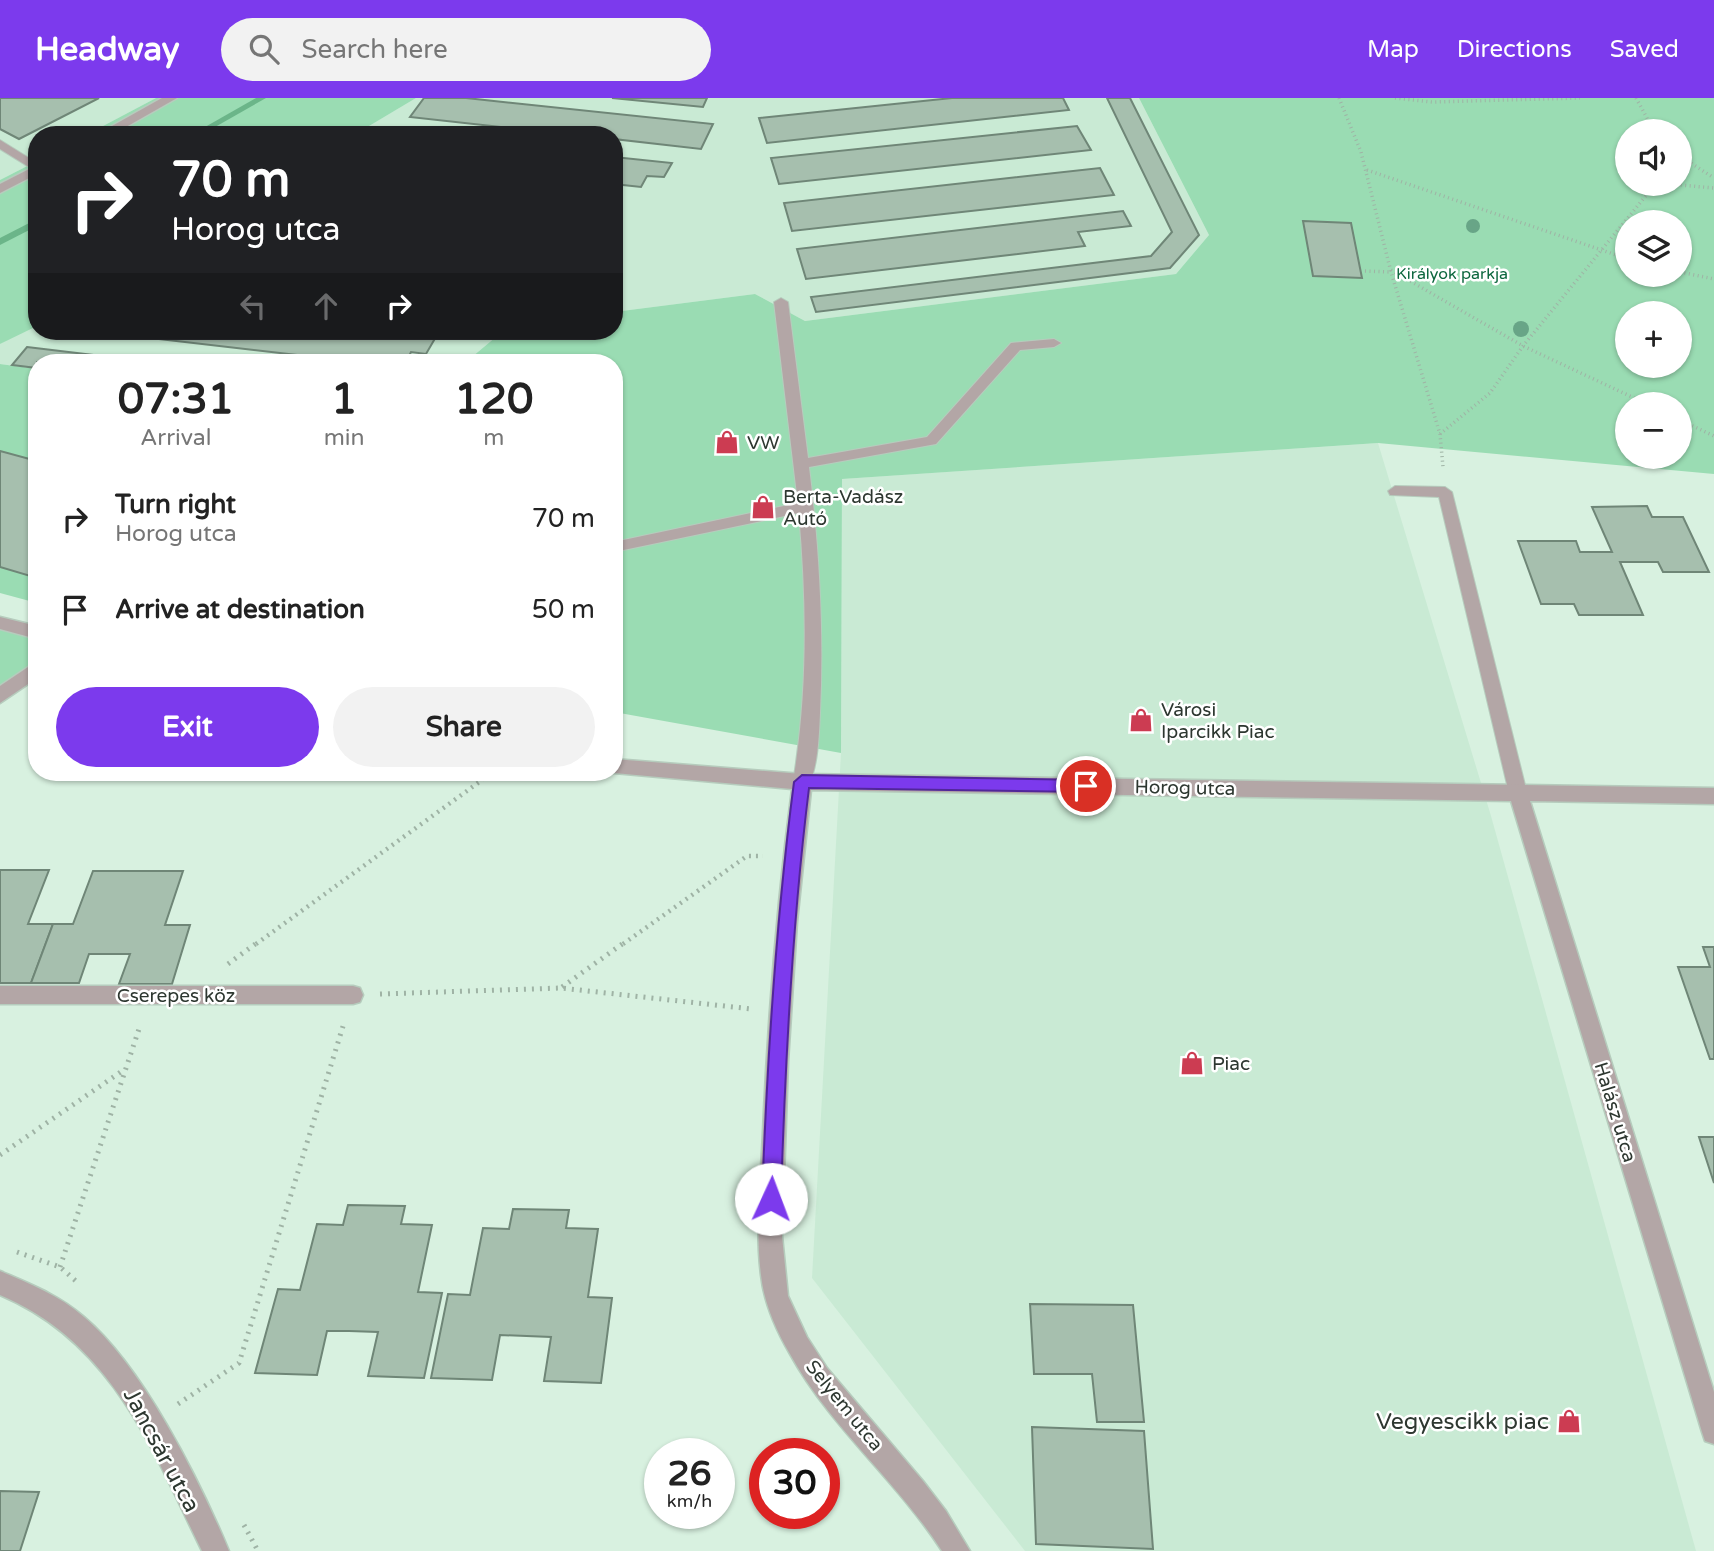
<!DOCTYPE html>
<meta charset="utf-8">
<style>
:root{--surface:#fff;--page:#f2f2f2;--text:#222;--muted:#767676;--accent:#7c3aed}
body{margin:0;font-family:"Varela Round",sans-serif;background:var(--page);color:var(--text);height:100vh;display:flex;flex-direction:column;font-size:26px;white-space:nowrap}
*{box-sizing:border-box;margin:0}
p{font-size:23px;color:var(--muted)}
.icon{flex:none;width:38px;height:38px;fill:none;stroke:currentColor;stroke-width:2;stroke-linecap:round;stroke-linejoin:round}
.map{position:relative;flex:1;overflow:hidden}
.side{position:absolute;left:28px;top:256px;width:595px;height:427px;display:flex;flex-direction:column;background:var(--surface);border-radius:28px;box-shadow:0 2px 5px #0004}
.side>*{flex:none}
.hud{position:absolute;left:28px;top:28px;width:595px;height:214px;border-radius:28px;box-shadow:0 2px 5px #0004;background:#202124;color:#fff;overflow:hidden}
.buttons{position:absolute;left:1615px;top:21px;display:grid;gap:14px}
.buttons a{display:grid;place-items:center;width:77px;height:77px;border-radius:50%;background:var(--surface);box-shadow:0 2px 5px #0004;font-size:35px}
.speed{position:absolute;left:644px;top:1340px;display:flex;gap:14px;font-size:35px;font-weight:700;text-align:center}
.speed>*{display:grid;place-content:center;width:91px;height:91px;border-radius:50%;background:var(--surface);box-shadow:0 2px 5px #0004;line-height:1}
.speed small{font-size:18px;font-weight:400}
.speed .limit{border:10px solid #d22;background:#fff;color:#111}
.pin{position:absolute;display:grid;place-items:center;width:60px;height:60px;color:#fff;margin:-30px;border:4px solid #fff;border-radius:50%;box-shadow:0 2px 7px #0007}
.me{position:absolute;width:77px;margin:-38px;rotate:2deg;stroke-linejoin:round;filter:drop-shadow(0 0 5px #0008)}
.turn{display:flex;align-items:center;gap:24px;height:147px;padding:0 28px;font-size:32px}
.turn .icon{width:91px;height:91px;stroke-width:2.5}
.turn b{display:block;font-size:49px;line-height:60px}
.lanes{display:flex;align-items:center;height:66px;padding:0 28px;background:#0003;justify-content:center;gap:35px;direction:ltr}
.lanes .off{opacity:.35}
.eta{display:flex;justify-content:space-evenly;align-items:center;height:119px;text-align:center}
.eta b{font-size:42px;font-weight:800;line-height:49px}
.primary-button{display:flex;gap:14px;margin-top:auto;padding:14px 28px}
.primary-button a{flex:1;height:80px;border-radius:42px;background:var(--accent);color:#fff;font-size:28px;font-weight:800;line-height:80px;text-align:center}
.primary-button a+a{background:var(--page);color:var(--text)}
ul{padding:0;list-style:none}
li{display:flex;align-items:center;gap:21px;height:91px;padding:0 28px}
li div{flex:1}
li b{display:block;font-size:26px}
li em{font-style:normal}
header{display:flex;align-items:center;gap:42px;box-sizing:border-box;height:98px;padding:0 35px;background:var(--accent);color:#fff}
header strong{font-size:33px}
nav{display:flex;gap:38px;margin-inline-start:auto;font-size:24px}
.search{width:490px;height:63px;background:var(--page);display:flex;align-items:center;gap:18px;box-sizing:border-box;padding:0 24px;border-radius:38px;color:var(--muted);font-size:26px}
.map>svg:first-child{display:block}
.built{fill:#c9ead4}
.green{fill:#9adcb3;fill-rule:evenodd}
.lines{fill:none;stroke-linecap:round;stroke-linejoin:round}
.stream{fill:#6bb589;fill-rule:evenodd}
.building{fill:#a6bfae;stroke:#6f8677;stroke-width:2}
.service-casing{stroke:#b6ccbd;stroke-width:2}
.minor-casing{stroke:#b6ccbd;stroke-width:3}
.path-far2{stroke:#9fb3a5;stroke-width:3.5;stroke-dasharray:1 3.5;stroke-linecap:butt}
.path-far1{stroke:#9fb3a5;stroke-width:4.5;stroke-dasharray:2 5;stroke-linecap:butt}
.path{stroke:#9fb3a5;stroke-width:5;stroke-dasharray:2 6;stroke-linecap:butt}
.service{fill:#b3a6a6;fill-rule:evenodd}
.minor{fill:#b3a6a6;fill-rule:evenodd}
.tree{fill:#68a587}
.route{fill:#7c3aed;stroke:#51269a;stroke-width:2}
.labels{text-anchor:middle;stroke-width:5;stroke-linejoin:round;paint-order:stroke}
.far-park-label{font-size:16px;fill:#0d673e;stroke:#fff}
.poi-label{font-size:19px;fill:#2d3730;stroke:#fff;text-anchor:start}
.street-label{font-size:19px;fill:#2d3730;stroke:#fff}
.near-poi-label{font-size:23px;fill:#2d3730;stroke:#fff;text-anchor:end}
.near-street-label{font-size:23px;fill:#2d3730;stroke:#fff}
</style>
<header>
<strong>Headway</strong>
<div class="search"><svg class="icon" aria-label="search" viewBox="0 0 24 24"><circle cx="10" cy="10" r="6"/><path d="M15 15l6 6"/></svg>Search here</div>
<nav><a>Map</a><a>Directions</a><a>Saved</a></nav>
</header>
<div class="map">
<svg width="1714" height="1453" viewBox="0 0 1714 1453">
<rect width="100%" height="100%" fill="#d8f1e0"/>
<g class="built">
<path d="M0,0H156L86,37H37V63L0,82Z"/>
<path d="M416,0H1139L1209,137L1176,176L805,223L755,196L614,214V37H354Z"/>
<path d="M37,225V233H503L466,264H37V271L0,266V246Z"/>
<path d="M1378,345L1491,718L1696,1453H1025L812,1180L841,655L842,381Z"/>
</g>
<g class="green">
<path d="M156,0H416L354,37H86Z"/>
<path d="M1139,0H1714V376L1378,345L842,381L841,655L614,614V264H466L503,233H614V214L755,196L805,223L1176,176L1209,137ZM1628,33H1680V86H1628ZM1628,124H1680V177H1628ZM1628,215H1680V268H1628ZM1628,306H1680V359H1628Z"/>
<path d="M37,63V228L0,246V82Z"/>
<path d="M0,266L37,271V505L0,495Z"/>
<path d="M0,525L37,535V570L0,598Z"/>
</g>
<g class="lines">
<g class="stream">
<path d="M256,0H266L201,37H191Z"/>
<path d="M37,121V128L0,147V140Z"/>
</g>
</g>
<g class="building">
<path d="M0,0H99L19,41L0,31Z"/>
<path d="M424,0H466L713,26L701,51L614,41V37H574L410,19Z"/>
<path d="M612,0H707L703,9Z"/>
<path d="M952,0H1063L1069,12L767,45L759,20Z"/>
<path d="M1107,0H1130L1199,137L1170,170L816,214L811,199L1151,158L1172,134Z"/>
<path d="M1077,28L1091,52L779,86L771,60Z"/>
<path d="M614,59L672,65L664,79L647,78L641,89L614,86Z"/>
<path d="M1100,70L1114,97L792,133L784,105Z"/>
<path d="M1123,113L1131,128L1078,134L1085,148L806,181L797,151Z"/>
<path d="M1303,123L1351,125L1362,180L1313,178Z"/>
<path d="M90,233H396L437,237L426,256L411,254L406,264H358Z"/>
<path d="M27,249L152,264H37V270L12,267Z"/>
<path d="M0,353L37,363V480L0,469Z"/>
<path d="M1647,408L1652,419H1683L1709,474H1663L1658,464H1620L1643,517H1579L1574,506H1541L1518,443H1576L1580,454H1612L1592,409Z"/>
<path d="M0,772H49L28,826H53L31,885H0Z"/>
<path d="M93,773H183L165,827H190L172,886H119L130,856H89L79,885H31L53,826H73Z"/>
<path d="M1703,849H1714V961H1710L1678,869H1710Z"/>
<path d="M1699,1039H1714V1085Z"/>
<path d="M348,1107L405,1108L401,1126L432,1127L418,1194L442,1195L424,1280L368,1278L378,1234L349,1233H327L317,1277L255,1275L278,1191L300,1192L317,1126L343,1127Z"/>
<path d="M513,1111L569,1112L566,1130L598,1131L588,1199L612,1200L601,1285L544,1283L551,1239L500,1237L492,1282L431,1280L448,1196L470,1197L483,1130L509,1131Z"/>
<path d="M1030,1206L1133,1207L1144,1324H1097L1092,1276H1034Z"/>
<path d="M1032,1329L1144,1333L1153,1451L1036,1446Z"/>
<path d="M0,1393L39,1394L20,1453H0Z"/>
</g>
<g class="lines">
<g class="service-casing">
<g id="service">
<path d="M0,42L37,65V74L0,51Z"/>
<path d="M781,200L788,204L808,360L927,339L1011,245L1054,241L1061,245L1054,249L1020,252L936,346L809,369C819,451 824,533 820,615C819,637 818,669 808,689H796L793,684C808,594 807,506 799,415L614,454V444L798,405L774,204Z"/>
<path d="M1395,388L1445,389L1452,394L1527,695L1524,700H1512L1509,695L1439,399L1390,397L1388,393Z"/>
</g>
</g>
<g class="minor-casing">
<g id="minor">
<path d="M162,0H177L112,37H96Z"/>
<path d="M37,67V76L0,95V86Z"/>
<path d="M0,519L37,528V541L0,531Z"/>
<path d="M37,563V580L0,605V588Z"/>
<path d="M614,661L802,676L1714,690V706L1530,703L1714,1294V1346L1705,1343L1702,1334L1511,703L811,692L797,824L788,964L782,1138L788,1198L807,1239L827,1270L923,1383L946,1413L970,1453H942C897,1383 830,1329 790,1256C776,1232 764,1205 761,1177C755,1130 761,1081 763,1034C768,919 777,805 792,691L614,675L609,674H614Z"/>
<path d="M0,888H353L360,890L363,897L360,904L353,906H0Z"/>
<path d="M0,1173C30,1186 59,1197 84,1219C143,1269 199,1381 229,1453H202C152,1351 112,1244 0,1197Z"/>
</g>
</g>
<g class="path-far2">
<path d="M1339,0L1361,54L1391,174L1440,336L1443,369"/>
<path d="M1395,0L1432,4L1580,0"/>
<path d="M1636,0L1654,33"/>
<path d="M1680,58L1714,80"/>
<path d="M1367,72L1628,161"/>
<path d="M1391,172L1523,248L1647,306"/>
<path d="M1365,173L1391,174"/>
<path d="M1680,174L1714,181"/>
<path d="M1680,322L1714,338"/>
<path d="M1440,336L1490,295L1523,248L1653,89L1669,86L1714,90"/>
</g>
<g class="path-far1">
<path d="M256,846L493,674"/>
<path d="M623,846L747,758H763"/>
</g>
<g class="path">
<path d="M228,866L258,844"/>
<path d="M562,889L625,844"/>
<path d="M380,896L561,890L752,911"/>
<path d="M0,1057L125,971"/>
<path d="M17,1154L60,1169L77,1184"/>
<path d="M60,1169L140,928"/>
<path d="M178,1306L239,1265L344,925"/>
<path d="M244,1427L258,1453"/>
</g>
<use href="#service" class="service"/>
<use href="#minor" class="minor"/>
</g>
<g class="tree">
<circle cx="1473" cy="128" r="7"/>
<circle cx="1521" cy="231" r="8"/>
</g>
<path class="route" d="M802,677L1086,682L1094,688L1086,694L809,690C792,826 785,964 781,1101L778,1108L771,1111L765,1108L762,1101C767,962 776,822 794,684Z"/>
<defs>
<g id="shop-bare" transform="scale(1.89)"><path d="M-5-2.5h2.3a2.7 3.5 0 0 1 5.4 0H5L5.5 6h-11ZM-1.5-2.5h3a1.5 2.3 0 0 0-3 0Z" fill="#cc3c52" stroke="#fff" stroke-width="2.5" paint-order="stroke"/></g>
</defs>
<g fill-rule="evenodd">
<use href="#shop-bare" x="727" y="344"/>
<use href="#shop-bare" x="763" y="409"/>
<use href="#shop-bare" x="1141" y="622"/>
<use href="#shop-bare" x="1192" y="965"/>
<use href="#shop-bare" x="1569" y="1323"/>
</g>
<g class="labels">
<g class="far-park-label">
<text x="1452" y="181">Királyok parkja</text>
</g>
<g class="poi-label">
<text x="747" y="351">VW</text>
<text x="783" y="405">Berta-Vadász<tspan x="783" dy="22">Autó</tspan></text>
<text x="1161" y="618">Városi<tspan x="1161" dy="22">Iparcikk Piac</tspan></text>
<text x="1212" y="972">Piac</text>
</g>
<g class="street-label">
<text transform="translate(1185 689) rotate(1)" y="7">Horog utca</text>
<text x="176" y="904">Cserepes köz</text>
<text transform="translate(1616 1014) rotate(73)" y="7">Halász utca</text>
<text transform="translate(845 1307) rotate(51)" y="7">Selyem utca</text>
</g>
<g class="near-poi-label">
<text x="1549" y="1331">Vegyescikk piac</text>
</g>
<g class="near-street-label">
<text transform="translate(162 1352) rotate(62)" y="8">Jancsár utca</text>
</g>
</g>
</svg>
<div class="buttons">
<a><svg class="icon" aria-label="sound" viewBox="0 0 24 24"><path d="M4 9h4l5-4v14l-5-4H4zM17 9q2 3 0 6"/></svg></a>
<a><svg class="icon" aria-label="layers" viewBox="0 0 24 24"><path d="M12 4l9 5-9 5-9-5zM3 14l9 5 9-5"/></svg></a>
<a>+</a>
<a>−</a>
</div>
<div class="speed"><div>26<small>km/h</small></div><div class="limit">30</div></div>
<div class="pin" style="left:1086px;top:688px;background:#d93025"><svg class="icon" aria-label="arrive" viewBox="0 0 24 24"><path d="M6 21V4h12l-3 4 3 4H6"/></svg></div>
<svg class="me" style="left:771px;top:1101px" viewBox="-20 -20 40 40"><circle r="19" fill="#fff"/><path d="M0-13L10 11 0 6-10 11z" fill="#7c3aed"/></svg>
<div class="hud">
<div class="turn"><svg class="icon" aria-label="right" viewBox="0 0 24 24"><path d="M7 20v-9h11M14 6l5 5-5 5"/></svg><div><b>70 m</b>Horog utca</div></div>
<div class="lanes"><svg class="icon off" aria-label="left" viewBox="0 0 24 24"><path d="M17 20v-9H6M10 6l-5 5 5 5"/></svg><svg class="icon off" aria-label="ahead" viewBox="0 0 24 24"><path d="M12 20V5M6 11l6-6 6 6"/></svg><svg class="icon" aria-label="right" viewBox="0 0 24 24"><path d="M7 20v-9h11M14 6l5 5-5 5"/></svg></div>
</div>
<section class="side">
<div class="eta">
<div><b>07:31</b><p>Arrival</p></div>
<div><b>1</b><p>min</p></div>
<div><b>120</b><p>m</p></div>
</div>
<ul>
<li><svg class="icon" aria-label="right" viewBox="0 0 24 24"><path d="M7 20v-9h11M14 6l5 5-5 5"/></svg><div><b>Turn right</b><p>Horog utca</p></div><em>70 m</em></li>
<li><svg class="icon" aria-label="arrive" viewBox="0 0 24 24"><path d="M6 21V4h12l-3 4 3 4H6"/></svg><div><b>Arrive at destination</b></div><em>50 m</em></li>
</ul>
<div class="primary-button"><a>Exit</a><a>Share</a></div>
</section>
</div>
